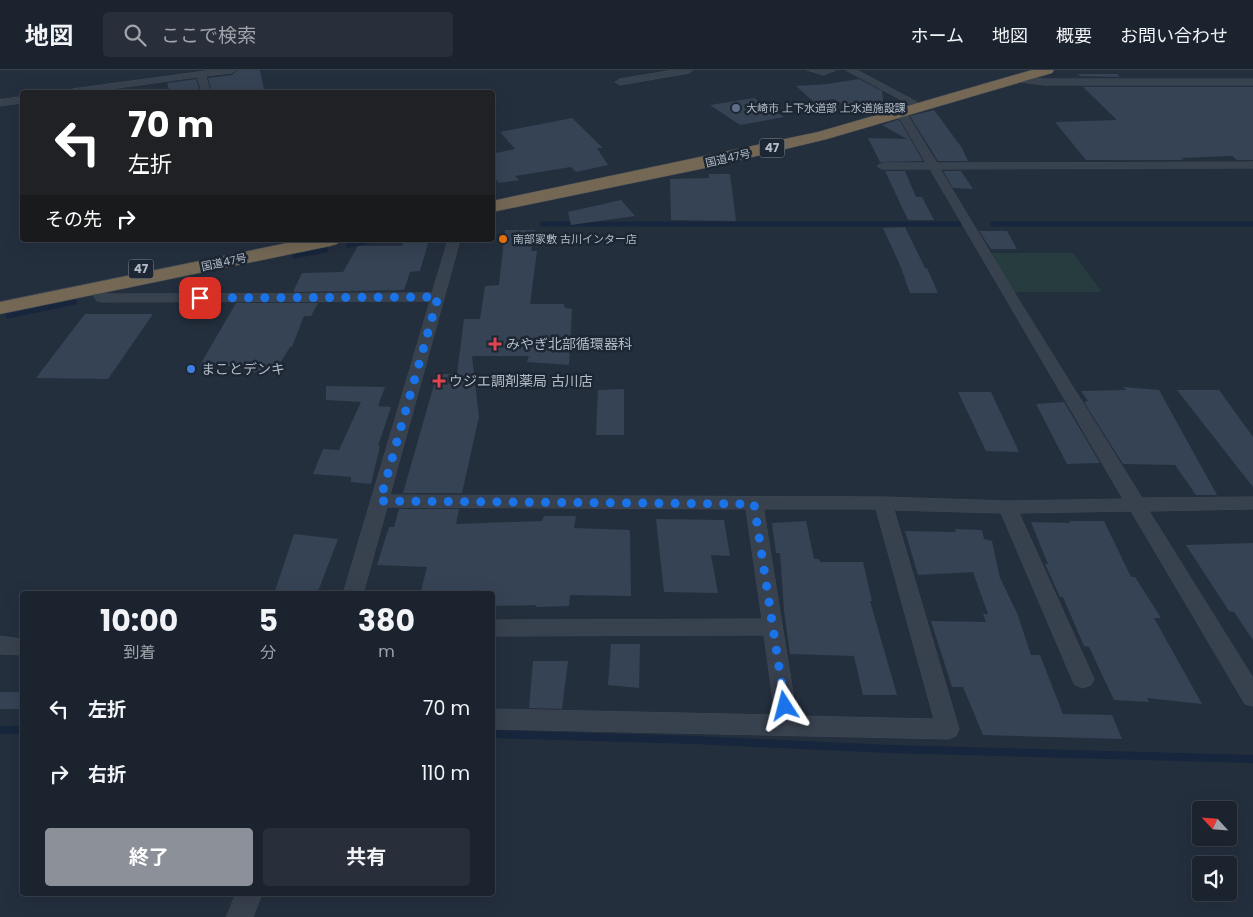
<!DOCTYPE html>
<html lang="ja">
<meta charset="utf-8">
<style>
:root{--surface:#1b232e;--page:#282f3a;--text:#f1f3f6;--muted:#a0a4aa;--line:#39404a;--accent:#8c9099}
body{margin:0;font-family:Poppins,"Noto Sans JP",sans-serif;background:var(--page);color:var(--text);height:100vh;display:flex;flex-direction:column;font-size:19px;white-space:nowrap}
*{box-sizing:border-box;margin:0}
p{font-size:16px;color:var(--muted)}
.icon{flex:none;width:28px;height:28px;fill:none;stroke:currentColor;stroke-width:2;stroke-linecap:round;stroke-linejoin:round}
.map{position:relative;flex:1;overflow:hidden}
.panel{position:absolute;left:20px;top:521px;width:475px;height:305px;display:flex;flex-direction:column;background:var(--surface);border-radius:5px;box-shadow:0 5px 20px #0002,0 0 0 1px var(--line)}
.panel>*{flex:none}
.banner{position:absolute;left:20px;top:20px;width:475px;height:152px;border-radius:5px;box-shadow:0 5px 20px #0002,0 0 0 1px var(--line);background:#202124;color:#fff;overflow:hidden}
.needle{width:32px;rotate:296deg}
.fabs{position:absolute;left:1192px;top:731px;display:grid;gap:10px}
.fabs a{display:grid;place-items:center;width:45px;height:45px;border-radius:5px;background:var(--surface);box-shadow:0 5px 20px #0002,0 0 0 1px var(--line);font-size:25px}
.pin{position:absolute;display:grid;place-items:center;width:42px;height:42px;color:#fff;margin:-21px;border-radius:10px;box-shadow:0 2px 8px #0006}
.me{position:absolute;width:55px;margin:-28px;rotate:351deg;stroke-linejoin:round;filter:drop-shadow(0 0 4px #0008)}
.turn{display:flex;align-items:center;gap:18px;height:105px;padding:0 25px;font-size:22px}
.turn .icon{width:65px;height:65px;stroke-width:2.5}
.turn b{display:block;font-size:35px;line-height:42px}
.then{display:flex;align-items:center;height:48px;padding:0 25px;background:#0003;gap:10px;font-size:19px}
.eta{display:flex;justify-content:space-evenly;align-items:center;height:85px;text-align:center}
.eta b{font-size:30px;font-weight:700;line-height:35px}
.primary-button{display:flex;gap:10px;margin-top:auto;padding:10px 25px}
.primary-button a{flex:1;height:58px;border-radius:5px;background:var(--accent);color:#fff;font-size:20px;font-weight:700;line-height:58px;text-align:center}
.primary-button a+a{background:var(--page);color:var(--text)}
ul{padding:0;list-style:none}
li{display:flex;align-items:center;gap:15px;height:65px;padding:0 25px}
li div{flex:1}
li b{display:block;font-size:19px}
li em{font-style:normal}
header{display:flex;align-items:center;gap:30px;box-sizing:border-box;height:70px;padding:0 25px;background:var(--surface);border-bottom:1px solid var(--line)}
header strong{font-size:24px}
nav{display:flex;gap:28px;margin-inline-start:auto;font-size:18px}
.search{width:350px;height:45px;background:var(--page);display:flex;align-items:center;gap:12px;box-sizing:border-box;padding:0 18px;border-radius:5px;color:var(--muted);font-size:19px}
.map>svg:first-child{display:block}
.green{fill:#263c3f}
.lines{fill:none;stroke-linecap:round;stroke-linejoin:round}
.stream-far1{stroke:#17263c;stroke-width:5}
.stream{stroke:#17263c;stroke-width:8}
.building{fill:#364354}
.street-casing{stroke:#414a57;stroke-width:1}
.highway-casing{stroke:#434c59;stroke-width:1}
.street{fill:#38414e;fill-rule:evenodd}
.highway{fill:#746855;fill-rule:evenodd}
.route{stroke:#1a73e8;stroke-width:9;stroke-dasharray:0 16.2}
.service-dot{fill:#5c6f8a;stroke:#1d2633;stroke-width:2}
.food-dot{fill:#e8710a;stroke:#1d2633;stroke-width:2}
.health-dot{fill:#e0444e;stroke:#1d2633;stroke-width:2}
.shop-dot{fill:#3f7fe0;stroke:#1d2633;stroke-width:2}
.labels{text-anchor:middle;stroke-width:5;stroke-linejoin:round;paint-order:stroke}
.far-poi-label{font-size:11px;fill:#b4bcc9;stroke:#1d2633;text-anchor:start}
.far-street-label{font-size:11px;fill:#b4bcc9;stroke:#1d2633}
.shield{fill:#1d2633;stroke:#878f9c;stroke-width:1}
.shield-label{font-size:12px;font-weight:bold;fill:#b4bcc9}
.poi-label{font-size:14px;fill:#b4bcc9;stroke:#1d2633;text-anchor:start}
</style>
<header>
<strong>地図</strong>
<div class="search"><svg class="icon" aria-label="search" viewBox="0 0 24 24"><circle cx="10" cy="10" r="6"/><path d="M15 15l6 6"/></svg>ここで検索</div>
<nav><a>ホーム</a><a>地図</a><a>概要</a><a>お問い合わせ</a></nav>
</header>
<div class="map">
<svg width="1253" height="847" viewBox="0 0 1253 847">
<rect width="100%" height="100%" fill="#242f3e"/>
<path class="green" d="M990,183H1073L1102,222H1013Z"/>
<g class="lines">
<g class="stream-far1">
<path d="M542,154H959"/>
<path d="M993,154H1253"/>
<path d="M349,175L374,170"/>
<path d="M295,186L326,180"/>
<path d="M8,246L75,232"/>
</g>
<g class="stream">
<path d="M0,660H22"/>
<path d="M492,664L694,670L890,679L1253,689"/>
</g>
</g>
<g class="building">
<path d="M238,0H260L264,20L249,22H212L208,8L232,5Z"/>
<path d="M1078,4H1117L1120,7L1072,6H1080Z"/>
<path d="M196,9L200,22H170L167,13Z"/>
<path d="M859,9L882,21L884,39H890L866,46L833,29L814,32L796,16L827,14Z"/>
<path d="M1083,17H1253V90H1237L1232,86L1181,88L1184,90H1086L1055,52L1117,50Z"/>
<path d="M754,28L784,47L740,55L710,35Z"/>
<path d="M934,40L962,78L968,91H938L910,46Z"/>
<path d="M572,48L603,78H597L608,95L576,102L571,97L515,106L519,110L499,113L497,110H492V78L496,83L515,79L500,62Z"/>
<path d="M897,50L900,51L923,91L880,92L868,68L907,69L882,55Z"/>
<path d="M885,101H905L916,127H922L934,150H908Z"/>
<path d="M943,101H961L973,119L953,118Z"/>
<path d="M709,104H730L736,151L671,150L670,109L709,108Z"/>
<path d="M621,130L635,146L571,155L568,142Z"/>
<path d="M905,157L925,198H927L938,223H910L900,195L883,158Z"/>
<path d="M505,160H535L531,181H537L530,234H564L565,238L572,239L569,295L527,292L529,286H472L479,347L462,423H403L437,304H457L464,249H480L485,216L499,215Z"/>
<path d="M979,161H1007L1017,179H991Z"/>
<path d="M404,170H429L420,201L410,202L404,220L293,222L302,203L343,202L358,176H402Z"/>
<path d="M236,233H318L311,246H304L292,277H290L274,303L247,302L250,297L200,295Z"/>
<path d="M85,244H153L108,309L36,308Z"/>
<path d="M326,316L385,317L378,336L391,337L378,376H380L371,414L351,412V407L313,404L323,379L339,380L361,332L326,330Z"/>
<path d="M1123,317L1159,320L1217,425H1196L1175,395L1123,394L1084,332L1088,331L1081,321L1126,320Z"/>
<path d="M624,319V365H596L598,320Z"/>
<path d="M1177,320H1219L1253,367V417Z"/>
<path d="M958,322H991L1019,382L986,381Z"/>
<path d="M1064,332L1100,393L1067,394L1036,334Z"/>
<path d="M399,439H459L456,454L542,451L544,446H576L574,458L630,460L631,526L570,525L569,536L536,537V535L492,536V524H420L427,497L377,495L389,457H394Z"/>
<path d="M656,449L724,450L730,486L711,485L718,523L664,522Z"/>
<path d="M806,451L814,489H819L820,492H863L872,531H870L897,625H863L854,586L790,584L784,541L780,483H776L772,453Z"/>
<path d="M1069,451H1104L1131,507H1135L1161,548H1154L1202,634L1147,628L1149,632L1114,630L1089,577L1084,576L1063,527H1060L1045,494H1048L1031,452L1070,453Z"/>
<path d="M955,459L982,460L984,469L992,471L1000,508L1017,543L1031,585H1040L1063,644L1112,645L1122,669L983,665L963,617H952L931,551L986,552L983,544H988L973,502L918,505L905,461L956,462Z"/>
<path d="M294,464L338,469L317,524H274Z"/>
<path d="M1253,473V570L1234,542L1229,541L1186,475Z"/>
<path d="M611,574H640L639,618L608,615Z"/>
<path d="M533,591H568L562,639L529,638Z"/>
<rect x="0" y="622" width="22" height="17"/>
</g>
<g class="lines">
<g class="street-casing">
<g id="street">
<path d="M213,0H236L232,3L206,6L210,22H202L197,7L89,22H68L73,19Z"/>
<path d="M674,0H693L689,3L620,15L615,12L620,9Z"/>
<path d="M807,0H836L824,5Z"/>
<path d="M846,0H857L917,32L912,35L909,34Z"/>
<path d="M1016,6L1044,9H1253V15H1044L1013,11L1012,9Z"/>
<path d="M22,27V33L0,36V30Z"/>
<path d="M896,42L908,46L937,93L1253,92V98L940,99L1017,227L1142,428L1253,427V439L1149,441L1253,608V636L1245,634L1131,441L1019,443L1094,609L1091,615L1083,618L1075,615L1072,609L1001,443L894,440L959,659L956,666L948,669L492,659V639L775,645L764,565L492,566V550L762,549L746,439L387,437L363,524H343L430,231L102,232L97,231L88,218L90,215H100L106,224L432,223L448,170H460L390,425L883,427L1007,431L1123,429L930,99H882L877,96L882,93H926L901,50L891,45ZM764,439H876L934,649L797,646Z"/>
<path d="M0,566L22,569V585L0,584Z"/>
<path d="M236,824H262L253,847H227Z"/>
</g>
</g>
<g class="highway-casing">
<g id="highway">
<path d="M1032,0H1054L1052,3L827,69L715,96L492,142V131L818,62Z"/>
<path d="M302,170H340L337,174L330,176L0,244V232Z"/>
</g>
</g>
<use href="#street" class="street"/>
<use href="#highway" class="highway"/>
</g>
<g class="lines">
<path class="route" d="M200,228L438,227L380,431L754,434L785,636"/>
</g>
<circle class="service-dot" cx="736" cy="38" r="5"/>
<circle class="food-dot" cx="503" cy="169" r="5"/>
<g class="health-dot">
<path d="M492.5 266.5h5v5h5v5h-5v5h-5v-5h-5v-5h5z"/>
<path d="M436.5 303.5h5v5h5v5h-5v5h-5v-5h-5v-5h5z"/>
</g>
<circle class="shop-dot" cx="191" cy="299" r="5"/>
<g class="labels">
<g class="far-poi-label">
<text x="746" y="42">大崎市 上下水道部 上水道施設課</text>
<text x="513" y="173">南部家敷 古川インター店</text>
</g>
<g class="far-street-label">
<text transform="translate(728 88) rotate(-13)" y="4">国道47号</text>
<text transform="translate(224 192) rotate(-12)" y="4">国道47号</text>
</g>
<g class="shield">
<rect x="759.5" y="68.5" width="25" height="19" rx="4"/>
<rect x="128.5" y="189.5" width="25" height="19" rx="4"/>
</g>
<g class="shield-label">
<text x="772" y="82">47</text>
<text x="141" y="203">47</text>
</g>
<g class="poi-label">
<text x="506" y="279">みやぎ北部循環器科</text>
<text x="201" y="304">まことデンキ</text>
<text x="449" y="316">ウジエ調剤薬局 古川店</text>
</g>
</g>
</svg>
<div class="fabs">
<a><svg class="needle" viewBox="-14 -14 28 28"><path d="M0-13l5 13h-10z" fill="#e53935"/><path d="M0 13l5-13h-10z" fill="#a0a4aa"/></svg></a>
<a><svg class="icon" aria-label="sound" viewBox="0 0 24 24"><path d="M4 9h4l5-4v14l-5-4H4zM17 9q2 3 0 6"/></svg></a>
</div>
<div class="pin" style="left:200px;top:228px;background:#d93025"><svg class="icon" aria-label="arrive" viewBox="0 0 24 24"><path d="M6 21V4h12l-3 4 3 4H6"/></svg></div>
<svg class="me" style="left:785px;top:636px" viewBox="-20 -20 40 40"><path d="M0-17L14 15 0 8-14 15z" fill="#1a73e8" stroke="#fff" stroke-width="4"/></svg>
<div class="banner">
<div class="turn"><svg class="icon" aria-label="left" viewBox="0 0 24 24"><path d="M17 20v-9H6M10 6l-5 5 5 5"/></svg><div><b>70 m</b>左折</div></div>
<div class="then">その先<svg class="icon" aria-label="right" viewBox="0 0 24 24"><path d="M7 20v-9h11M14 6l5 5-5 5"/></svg></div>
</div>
<section class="panel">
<div class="eta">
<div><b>10:00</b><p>到着</p></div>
<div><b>5</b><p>分</p></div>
<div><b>380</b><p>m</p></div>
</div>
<ul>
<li><svg class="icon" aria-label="left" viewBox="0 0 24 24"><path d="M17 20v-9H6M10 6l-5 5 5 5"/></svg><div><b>左折</b></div><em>70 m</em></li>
<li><svg class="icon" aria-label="right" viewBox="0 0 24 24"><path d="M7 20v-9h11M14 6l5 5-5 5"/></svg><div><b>右折</b></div><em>110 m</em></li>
</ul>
<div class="primary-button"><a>終了</a><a>共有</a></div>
</section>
</div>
